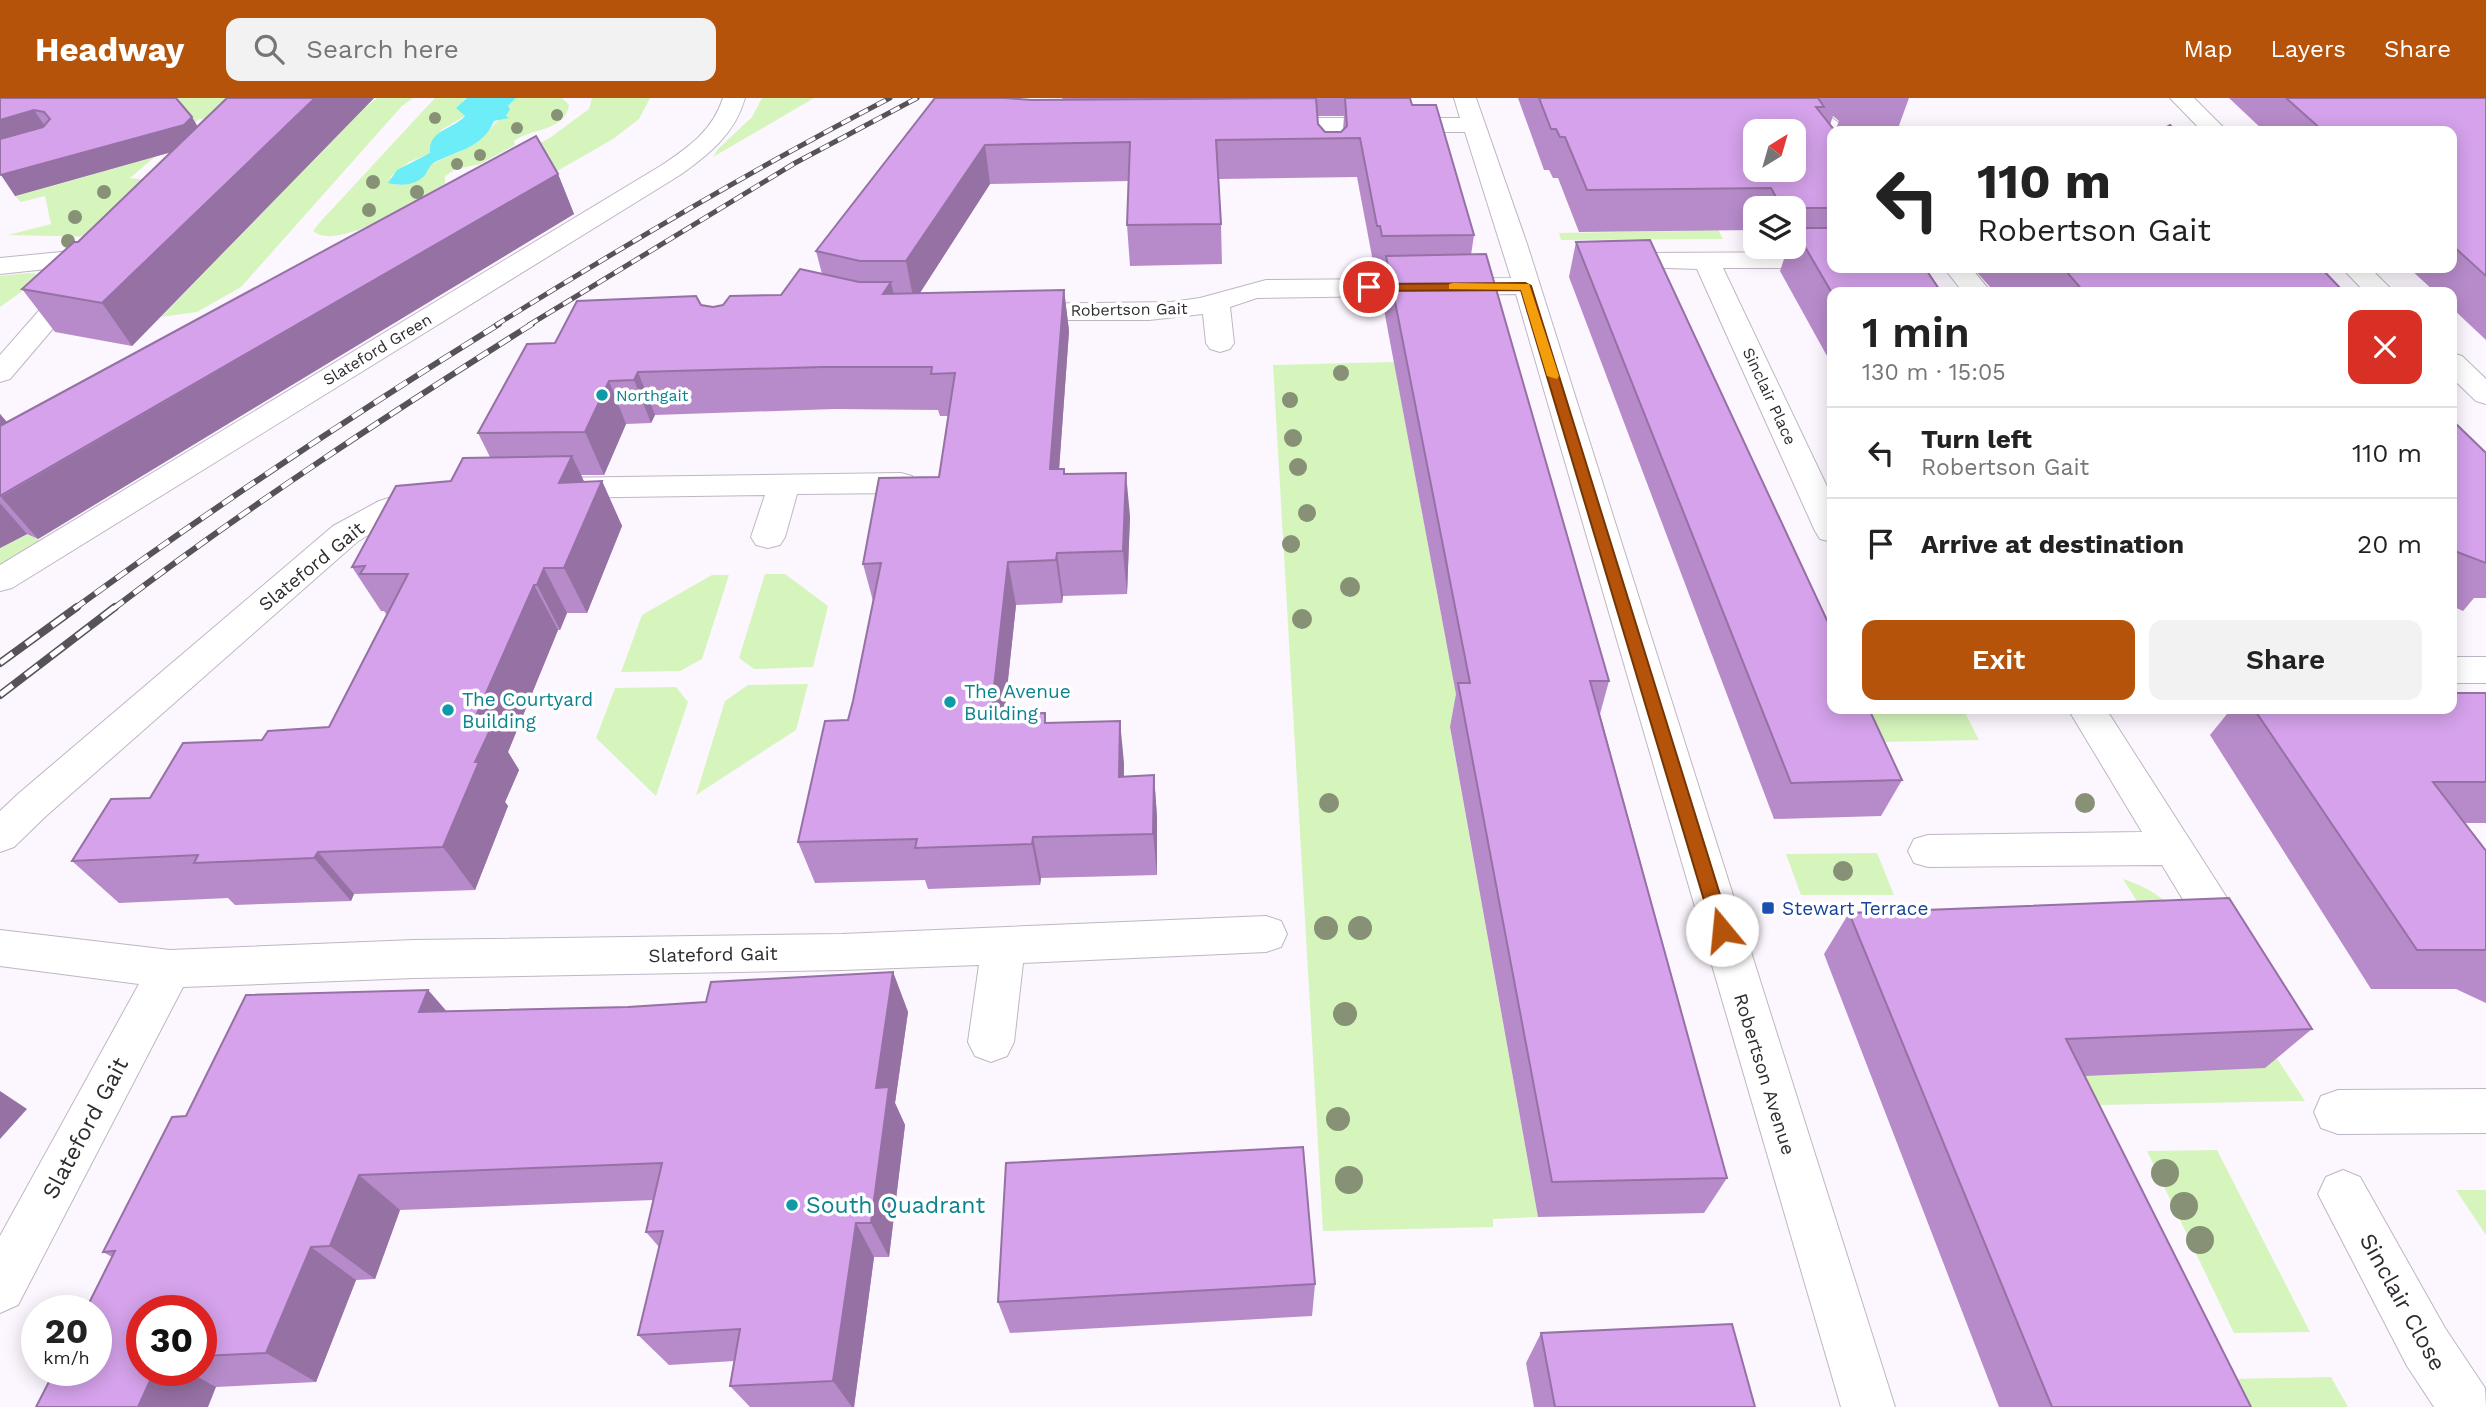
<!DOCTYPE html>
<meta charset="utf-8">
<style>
:root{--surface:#fff;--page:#f2f2f2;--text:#222;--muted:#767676;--line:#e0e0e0;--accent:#b45309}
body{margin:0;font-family:"Work Sans",sans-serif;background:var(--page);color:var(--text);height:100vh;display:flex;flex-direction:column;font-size:26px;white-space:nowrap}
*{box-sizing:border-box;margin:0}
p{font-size:23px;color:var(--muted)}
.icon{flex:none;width:38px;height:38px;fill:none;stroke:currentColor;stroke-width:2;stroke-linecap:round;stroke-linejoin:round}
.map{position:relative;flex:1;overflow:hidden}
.panel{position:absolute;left:1827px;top:189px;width:630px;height:427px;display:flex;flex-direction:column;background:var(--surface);border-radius:14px;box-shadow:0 4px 18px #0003}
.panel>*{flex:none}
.banner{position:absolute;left:1827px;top:28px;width:630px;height:147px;border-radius:14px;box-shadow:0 4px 18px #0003;background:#fff;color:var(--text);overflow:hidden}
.needle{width:46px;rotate:37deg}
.fabs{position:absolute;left:1743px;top:21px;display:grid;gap:14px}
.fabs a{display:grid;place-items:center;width:63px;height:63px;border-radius:14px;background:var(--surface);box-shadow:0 4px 18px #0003;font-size:35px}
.speed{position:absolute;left:21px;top:1197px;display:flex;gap:14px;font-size:35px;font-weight:700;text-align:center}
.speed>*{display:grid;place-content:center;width:91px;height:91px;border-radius:50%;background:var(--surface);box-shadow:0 4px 18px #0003;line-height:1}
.speed small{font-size:18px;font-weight:400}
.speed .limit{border:10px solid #d22;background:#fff;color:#111}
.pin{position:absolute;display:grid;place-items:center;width:60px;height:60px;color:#fff;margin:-30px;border:4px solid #fff;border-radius:50%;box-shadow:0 2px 7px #0007}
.me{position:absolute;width:77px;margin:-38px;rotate:343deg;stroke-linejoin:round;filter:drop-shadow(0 0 5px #0008)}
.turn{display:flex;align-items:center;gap:24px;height:147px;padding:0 35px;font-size:32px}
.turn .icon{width:91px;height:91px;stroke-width:2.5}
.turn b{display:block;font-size:49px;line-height:60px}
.round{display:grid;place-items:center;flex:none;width:74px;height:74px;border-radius:14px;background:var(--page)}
.head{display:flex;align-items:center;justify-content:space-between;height:119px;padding:0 35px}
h1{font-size:42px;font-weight:600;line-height:52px}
.cta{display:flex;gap:14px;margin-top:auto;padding:14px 35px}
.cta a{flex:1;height:80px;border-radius:14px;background:var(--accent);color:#fff;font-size:28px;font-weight:600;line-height:80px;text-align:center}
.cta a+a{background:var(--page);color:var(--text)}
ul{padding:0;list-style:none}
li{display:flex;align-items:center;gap:21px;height:91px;padding:0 35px;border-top:2px solid var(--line)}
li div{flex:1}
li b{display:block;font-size:26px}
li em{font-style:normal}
header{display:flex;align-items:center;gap:42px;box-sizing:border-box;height:98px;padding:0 35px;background:var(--accent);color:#fff}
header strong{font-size:33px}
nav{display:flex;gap:38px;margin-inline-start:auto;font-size:24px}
.search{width:490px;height:63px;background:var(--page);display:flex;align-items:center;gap:18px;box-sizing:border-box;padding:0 24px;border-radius:14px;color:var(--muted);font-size:26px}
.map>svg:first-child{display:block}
.green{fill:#d6f5bd}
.water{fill:#6cedf8}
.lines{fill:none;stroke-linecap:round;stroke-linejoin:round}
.minor-casing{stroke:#bfb6c3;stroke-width:2}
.minor{fill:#fff;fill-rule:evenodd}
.rail-far2-casing{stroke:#565258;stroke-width:5}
.rail-far1-casing{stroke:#565258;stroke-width:6}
.rail-casing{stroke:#565258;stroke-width:8}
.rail-far2{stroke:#fff;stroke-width:3.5;stroke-dasharray:10;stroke-linecap:butt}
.rail-far1{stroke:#fff;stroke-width:4.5;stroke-dasharray:13;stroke-linecap:butt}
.rail{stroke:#fff;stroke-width:5;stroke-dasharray:16;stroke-linecap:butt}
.tree{fill:#869175}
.wall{fill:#b78bca;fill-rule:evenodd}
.shaded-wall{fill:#9571a4}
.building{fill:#d5a2eb;stroke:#9571a4;stroke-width:2;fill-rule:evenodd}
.route{fill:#b45309;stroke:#753606;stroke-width:2}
.slow{fill:#f59e0b}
.culture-dot{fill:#0f9aa8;stroke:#fff;stroke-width:2.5}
.transit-dot{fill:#1a4fb4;stroke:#fff;stroke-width:2.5}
.labels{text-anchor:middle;stroke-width:7;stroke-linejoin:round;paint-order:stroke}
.far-street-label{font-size:16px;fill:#2f2b30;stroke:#fff}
.far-culture-label{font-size:16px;fill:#0d838f;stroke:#fff;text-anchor:start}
.street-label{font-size:19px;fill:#2f2b30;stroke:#fff}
.culture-label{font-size:19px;fill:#0d838f;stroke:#fff;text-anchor:start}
.transit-label{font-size:19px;fill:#164399;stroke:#fff;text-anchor:start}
.near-street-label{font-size:23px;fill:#2f2b30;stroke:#fff}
.near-culture-label{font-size:23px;fill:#0d838f;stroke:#fff;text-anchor:start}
</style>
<header>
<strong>Headway</strong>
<div class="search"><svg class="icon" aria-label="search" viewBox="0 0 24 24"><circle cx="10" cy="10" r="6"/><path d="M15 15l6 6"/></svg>Search here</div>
<nav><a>Map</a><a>Layers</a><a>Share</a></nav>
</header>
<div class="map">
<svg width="2486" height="1309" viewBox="0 0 2486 1309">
<rect width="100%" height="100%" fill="#fcf6fe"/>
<g class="green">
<path d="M170,0H252L217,23L199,21L130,80L160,83L97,139L8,137L51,126L45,98L21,104L15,98L47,89Z"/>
<path d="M377,0H413L402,8L241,189L197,214L161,219L363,11Z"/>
<path d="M435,0H467L463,2L465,18L441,32L431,55L409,64L390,79L396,87C422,85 416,76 433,66C449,56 468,53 482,40C492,31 493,24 506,18L508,8L516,0H562L569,7C565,34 530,30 514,43L515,47L480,66L456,71L445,78V86C419,100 339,155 313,133L321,123Z"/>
<path d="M592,0H650L639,21L613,41L51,363L83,306L551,39L589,11Z"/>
<path d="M762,0H814L713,59L718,51L752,19Z"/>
<path d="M1703,101L1723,141L1561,142L1559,135L1683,133Z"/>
<path d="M28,175L45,177L0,209V178Z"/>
<path d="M1394,264L1446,543H1451L1468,629L1450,630L1538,1119L1493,1121V1129L1323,1133L1273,267Z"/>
<path d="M26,435L41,443L0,467V450Z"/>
<path d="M765,476H785L828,508L813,569L754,571L739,560Z"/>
<path d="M712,477H729L702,561L680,573L621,574L642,517Z"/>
<path d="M808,586L796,632L696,697L725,603L748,587Z"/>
<path d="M676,589L688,604L656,698L596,640L615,590Z"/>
<path d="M1867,611H1963L1979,642L1882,644Z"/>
<path d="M1877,755L1894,797H1801L1786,756Z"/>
<path d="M2123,781C2148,789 2166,801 2184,820L2305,1003L2100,1007L2230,1281L2331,1279L2348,1309H2185L2075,956L2161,842Z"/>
<path d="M2217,1052L2310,1234L2234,1235L2147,1053Z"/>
<path d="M2456,1092H2486V1137Z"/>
</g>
<path class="water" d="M467,0H516L508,8L510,11L506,18L509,20L494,23C484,49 457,53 435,64C429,68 428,72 425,77C416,88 399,88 388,85L397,72L430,55C428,32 452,32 465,18L456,10Z"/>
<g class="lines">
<g class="minor-casing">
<g id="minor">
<path d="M723,0H745C735,36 708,57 680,77L12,490L0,493V467L662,67C689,49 713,32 723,0Z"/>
<path d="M1454,0H1476L1527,146L1895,1309H1841L1516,196L1257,200L1230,209L1234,245L1230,251L1220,254L1210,251L1206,245L1203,216L1149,222H1013L1003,220L999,214L1003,208L1013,206L1171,204L1200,200L1266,182L1511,180L1465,34H1268L1260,32L1257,27L1260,22L1268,20H1460Z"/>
<path d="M1778,0H1804L1850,33H1832V39L1830,38Z"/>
<path d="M2170,0H2194L2227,33H2202Z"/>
<path d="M102,150L111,152L115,158L111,164L0,176V160Z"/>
<path d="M1832,154V170H1723L1832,399V444L1820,441L1815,433L1697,171L1640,169L1636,163L1640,157L1649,155Z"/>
<path d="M1944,170H1971L1991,194H1963Z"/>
<path d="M2342,170H2370L2394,194H2365Z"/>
<path d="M81,173L90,175L94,181L90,187L10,281L0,284V257L72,175Z"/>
<path d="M2452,255L2462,258L2486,281V306L2476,303L2452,280Z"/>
<path d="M901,375L912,378L917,385L912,392L901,395L797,396L785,439L780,447L768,450L756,447L751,439L765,397L551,400L540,397L535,390L540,383L551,380Z"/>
<path d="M432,387L443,390L448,397L443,404L401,417L357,444L46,718L14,749L0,754V713L18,696L333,428L379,403Z"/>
<rect x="2452" y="559" width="34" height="26"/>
<path d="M2068,611H2106L2245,828L2252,841L2245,854L2230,859L2215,854L2162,767L1928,769L1914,765L1908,753L1914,741L1928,737L2142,734Z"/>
<path d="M1266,818L1281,823L1287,836L1281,849L1266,854L1023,865L1014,944L1007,958L991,964L975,958L968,944L979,867L842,872L414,880L183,889L18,1207L0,1215V1138L139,886L0,868V832L170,852L414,842L842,836Z"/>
<path d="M2486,991V1035L2338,1036L2321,1030L2314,1014L2321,998L2338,992Z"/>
<path d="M2343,1072L2360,1079L2445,1230L2485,1290L2486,1309H2434L2407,1268L2318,1096L2326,1079Z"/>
</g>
</g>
<use href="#minor" class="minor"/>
<g class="rail-far2-casing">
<g id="rail-far2">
<path d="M496,227C625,147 755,70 890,0"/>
<path d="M529,227L795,65L917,0"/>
</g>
</g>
<g class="rail-far1-casing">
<g id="rail-far1">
<path d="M74,511C212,410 354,316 499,226"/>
<path d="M113,511C248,408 389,316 532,226"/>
</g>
</g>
<g class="rail-casing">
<g id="rail">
<path d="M0,565L77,509"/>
<path d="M0,597L115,509"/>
</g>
</g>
<use href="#rail-far2" class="rail-far2"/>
<use href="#rail-far1" class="rail-far1"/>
<use href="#rail" class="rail"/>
</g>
<g class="tree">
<circle cx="557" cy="17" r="6"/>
<circle cx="435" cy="20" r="6"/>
<circle cx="517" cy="30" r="6"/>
<circle cx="480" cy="57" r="6"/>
<circle cx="457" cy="66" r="6"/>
<circle cx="373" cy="84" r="7"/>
<circle cx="104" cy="94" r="7"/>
<circle cx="417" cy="94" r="7"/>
<circle cx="369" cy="112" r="7"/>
<circle cx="75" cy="119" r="7"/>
<circle cx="68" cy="143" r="7"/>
<circle cx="1341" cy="275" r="8"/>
<circle cx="1290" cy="302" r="8"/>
<circle cx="1293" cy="340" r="9"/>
<circle cx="1298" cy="369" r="9"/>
<circle cx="1307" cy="415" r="9"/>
<circle cx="1291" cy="446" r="9"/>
<circle cx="1350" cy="489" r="10"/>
<circle cx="1302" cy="521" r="10"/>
<circle cx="1329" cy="705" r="10"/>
<circle cx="2085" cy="705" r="10"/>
<circle cx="1843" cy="773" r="10"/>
<circle cx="1326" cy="830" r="12"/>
<circle cx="1360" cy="830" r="12"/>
<circle cx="1345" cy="916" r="12"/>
<circle cx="1338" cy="1021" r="12"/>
<circle cx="2165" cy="1075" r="14"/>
<circle cx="1349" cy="1082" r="14"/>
<circle cx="2184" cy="1108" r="14"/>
<circle cx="2200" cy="1142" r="14"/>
</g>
<g class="wall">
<path d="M0,0L198,28L227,0H374L132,248L55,234L22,191L78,144L172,54L15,98Z"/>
<path d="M1062,0H1410L1412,7L1474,137L1471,157L1609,583L1600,616L1727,1080L1704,1115L1538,1119L1450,629L1456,596L1382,201L1384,178H1378L1376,169H1374L1357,79L1219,81L1221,126L1222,166L1130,168L1127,127L1129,83L990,86L920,195L1064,192L1069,233L1059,371H1064L1065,376L1130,418L1127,496L1063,498L1062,505L1016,507L1004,616L1047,625L1124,665V678L1154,677L1157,719V777L1041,780L1040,787L928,791L925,782L815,785L798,744L848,622L853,603L873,503L863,466L939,379L949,318H940L938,312L835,311L655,317L651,325L626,326L604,377H581L584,384L602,383L622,428L587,515H567L560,532H558L508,654L519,672L505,704L508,708L475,792L354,796L351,803L235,807L228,800L119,805L72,763L150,700L262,642L329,629L387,517L384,513H381L352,469L451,383L490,359L478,335L555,245L701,207L713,209L781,197L822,176L816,153L1032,2H1063ZM1317,18H1344L1343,32L1341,34H1325L1318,26Z"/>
<path d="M1518,0H1909L1897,33H1835L1839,23L1833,18L1830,27L1832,33V267L1780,173L1787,152H1769L1767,149H1794V110H1755V132L1579,134L1558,80H1553L1549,72H1544Z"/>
<path d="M2229,0H2486V242L2452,210V194H2435L2409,170H2452V33H2264Z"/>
<path d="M558,76L574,116L38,441L27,436L0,450V316L7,324Z"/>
<path d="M1576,144L1902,682L1881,718L1774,721L1569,179Z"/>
<path d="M1973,170H2321L2344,194H2000L1992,191Z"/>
<path d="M2452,322L2486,355V500H2474L2463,513L2452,508Z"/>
<path d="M2486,595V725H2464L2486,753V905L2456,891H2371L2210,637L2231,611H2452Z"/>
<path d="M1849,815L2312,931L2265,970L2085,978L2251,1309H1999L1824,856Z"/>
<path d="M893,874L908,914L895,1005L905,1027L889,1159H874L854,1309H750L730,1288L734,1263L669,1267L638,1237L659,1149L646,1134L653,1102L400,1112L375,1181L356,1182L316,1284L216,1289L36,1309L112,1159L103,1154L186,1018L428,892L446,913L628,909L706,904ZM201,1213V1272H142Z"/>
<path d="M1315,1186L1312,1218L1010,1235L998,1204Z"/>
<path d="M1541,1235L1755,1309H1534L1526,1265Z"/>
</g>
<g class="shaded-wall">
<path d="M315,0H374L132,248L102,205Z"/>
<path d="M34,12L47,31L0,46V22Z"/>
<path d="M192,19L204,39L196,47L15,98L1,77Z"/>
<path d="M985,47L990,86L914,204L906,163Z"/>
<path d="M558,76L574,116L38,441L1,399Z"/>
<path d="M891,184L900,225L883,196Z"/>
<path d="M1064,192L1069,233L1056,414L1050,371Z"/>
<path d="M638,274L655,317L651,325L634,282Z"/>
<path d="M609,283L626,326L604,377L585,334Z"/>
<path d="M0,316L31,353L0,386Z"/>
<path d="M572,358L593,402L559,385Z"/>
<path d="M1126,375L1130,418L1127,496L1123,453Z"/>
<path d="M602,383L622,428L587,515L564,470Z"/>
<path d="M0,405L27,436L0,450Z"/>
<path d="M1057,455L1063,498L1062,505L1056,462Z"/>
<path d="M1008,464L1016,507L1000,658L991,616Z"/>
<path d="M544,470L567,515L560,532L537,487Z"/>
<path d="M534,487L558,532L508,654L519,672L505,704L508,708L475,792L443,749L475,664L471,629Z"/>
<path d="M1120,623L1124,665L1123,721L1119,679Z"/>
<path d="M1154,677L1157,719V777L1153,736Z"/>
<path d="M1033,739L1041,780L1040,787L1032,746Z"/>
<path d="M318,754L354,796L351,803L314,760Z"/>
<path d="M893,874L908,914L895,1005L905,1027L889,1159L871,1125L876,990Z"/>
<path d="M428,892L463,932L419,914Z"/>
<path d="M0,993L27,1011L0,1041Z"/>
<path d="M359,1077L400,1112L375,1181L330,1148Z"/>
<path d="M856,1125L874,1159L854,1309H852L833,1283Z"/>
<path d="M311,1149L356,1182L316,1284L266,1255Z"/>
<path d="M155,1272H185L216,1289L208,1309H138Z"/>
</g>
<g class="building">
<path d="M0,0H176L192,19L184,27L1,77L0,76V41L43,29L50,21L44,14L34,12L0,22Z"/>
<path d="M227,0H315L102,205L22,191L74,144H78Z"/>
<path d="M935,0H1005L1032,2L1316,0L1318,26L1325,34H1341L1347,28L1345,0H1410L1412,7H1436L1474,137L1382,138L1380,128H1377L1360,40L1216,42L1221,126L1127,127L1130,44L985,47L906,163H860L816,153Z"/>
<path d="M1539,0H1818L1824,9H1816L1835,33H1832V110H1782L1771,90L1587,92L1565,39H1560L1556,31H1551ZM1755,33H1794V72H1755Z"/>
<path d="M2286,0H2486V178L2452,147V33H2323Z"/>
<path d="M2170,27L2176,33H2160Z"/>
<path d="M536,38L558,76L0,398V328Z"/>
<path d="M1794,130H1832V170H1925L1941,194H1832V195Z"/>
<path d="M1650,142L1832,533V611H1869L1902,682L1791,685L1576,144Z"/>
<path d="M1486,156L1609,583H1590L1727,1080L1552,1084L1458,585H1470L1386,158Z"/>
<path d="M2058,170H2321L2344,194H2084L2066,173Z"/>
<path d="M800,171L859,184H891L883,196L1064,192L1050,371H1064V376L1126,375L1123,453L1057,455L1056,462L1008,464L991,616L1045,615V625L1120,623L1119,679L1154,677L1153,736L1033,739L1032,746L915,750L917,741L798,744L825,623L848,622L853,603L881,465L863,466L879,380L939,379L955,275L931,276L932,269H823L638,274L634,282L609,283L585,334L478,335L527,246L555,245L577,203L696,198L701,207L713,209L723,207L730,198L781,197Z"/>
<path d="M2452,322L2486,355V465L2452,452Z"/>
<path d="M572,358L559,385L602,383L564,470H544L537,487H534L471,629L492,628L475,664H479L443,749L318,754L314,760L194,765L198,757L72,763L111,701L150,700L183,645L262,642L268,633L329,629L408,476H360L365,468L352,469L396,388L451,383L463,360Z"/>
<path d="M2452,595H2486V684H2433L2486,753V852H2417L2254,611H2452Z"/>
<path d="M2229,800L2312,931L2066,941L2251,1309H2052L1849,815Z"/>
<path d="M893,874L876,990L889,989L871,1125H856L833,1283L730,1288L740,1231L638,1237L663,1133L646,1134L662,1065L359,1077L330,1148L311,1149L266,1255L201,1258V1213H142V1272H155L138,1309H36L55,1272H96V1213H85L115,1153L103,1154L172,1019L186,1018L246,897L428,892L419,914L628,909L706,904L711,884Z"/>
<path d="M1303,1049L1315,1186L998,1204L1006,1065Z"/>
<path d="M1732,1226L1755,1309H1555L1541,1235Z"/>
</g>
<path class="route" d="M1525,185L1531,188L1731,832L1728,837L1722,839L1716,837L1713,832L1521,192L1369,193L1364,189L1369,186Z"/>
<path class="slow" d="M1453,185L1529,186L1559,278L1557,281L1547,278L1521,192L1449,191V186Z"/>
<g class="culture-dot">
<circle cx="602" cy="297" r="7"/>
<circle cx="950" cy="604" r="7"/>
<circle cx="448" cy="612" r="7"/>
<circle cx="792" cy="1107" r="7"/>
</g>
<rect class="transit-dot" x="1761" y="803" width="14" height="14" rx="3.5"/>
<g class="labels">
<g class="far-street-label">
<text transform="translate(1129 211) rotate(-1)" y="6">Robertson Gait</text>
<text transform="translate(377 251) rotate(-31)" y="6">Slateford Green</text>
<text transform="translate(1770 298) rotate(65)" y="6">Sinclair Place</text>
</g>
<g class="far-culture-label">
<text x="616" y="303">Northgait</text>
</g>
<g class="street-label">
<text transform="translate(311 468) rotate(-39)" y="7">Slateford Gait</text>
<text transform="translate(713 856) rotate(-1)" y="7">Slateford Gait</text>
<text transform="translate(1765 976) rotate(73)" y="7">Robertson Avenue</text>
</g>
<g class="culture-label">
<text x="964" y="600">The Avenue<tspan x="964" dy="22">Building</tspan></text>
<text x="462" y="608">The Courtyard<tspan x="462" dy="22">Building</tspan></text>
</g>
<g class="transit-label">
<text x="1782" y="817">Stewart Terrace</text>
</g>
<g class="near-street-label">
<text transform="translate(85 1030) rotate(-62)" y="8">Slateford Gait</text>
<text transform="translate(2403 1204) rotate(61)" y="8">Sinclair Close</text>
</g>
<g class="near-culture-label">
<text x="806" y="1115">South Quadrant</text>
</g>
</g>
</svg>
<div class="fabs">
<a><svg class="needle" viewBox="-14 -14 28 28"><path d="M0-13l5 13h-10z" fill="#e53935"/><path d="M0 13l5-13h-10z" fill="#767676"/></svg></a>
<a><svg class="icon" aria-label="layers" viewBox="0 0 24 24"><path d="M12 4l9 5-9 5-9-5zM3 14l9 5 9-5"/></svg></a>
</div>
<div class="speed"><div>20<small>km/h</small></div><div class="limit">30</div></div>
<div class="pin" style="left:1369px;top:189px;background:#d93025"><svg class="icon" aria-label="arrive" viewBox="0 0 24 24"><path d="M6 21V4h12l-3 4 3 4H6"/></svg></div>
<svg class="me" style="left:1722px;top:832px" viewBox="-20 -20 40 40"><circle r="19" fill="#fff"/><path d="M0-13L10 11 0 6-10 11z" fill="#b45309"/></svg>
<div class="banner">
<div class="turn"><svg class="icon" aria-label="left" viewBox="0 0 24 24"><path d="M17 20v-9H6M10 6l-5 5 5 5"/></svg><div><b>110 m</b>Robertson Gait</div></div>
</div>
<section class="panel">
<div class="head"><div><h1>1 min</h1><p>130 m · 15:05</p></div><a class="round" style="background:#d93025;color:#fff"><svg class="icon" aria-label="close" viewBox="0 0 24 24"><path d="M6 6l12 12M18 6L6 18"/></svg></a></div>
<ul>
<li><svg class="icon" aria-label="left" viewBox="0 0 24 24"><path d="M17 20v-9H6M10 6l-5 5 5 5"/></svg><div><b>Turn left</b><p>Robertson Gait</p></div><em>110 m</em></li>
<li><svg class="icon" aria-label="arrive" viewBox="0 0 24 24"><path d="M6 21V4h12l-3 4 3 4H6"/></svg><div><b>Arrive at destination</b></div><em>20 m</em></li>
</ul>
<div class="cta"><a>Exit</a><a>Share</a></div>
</section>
</div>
